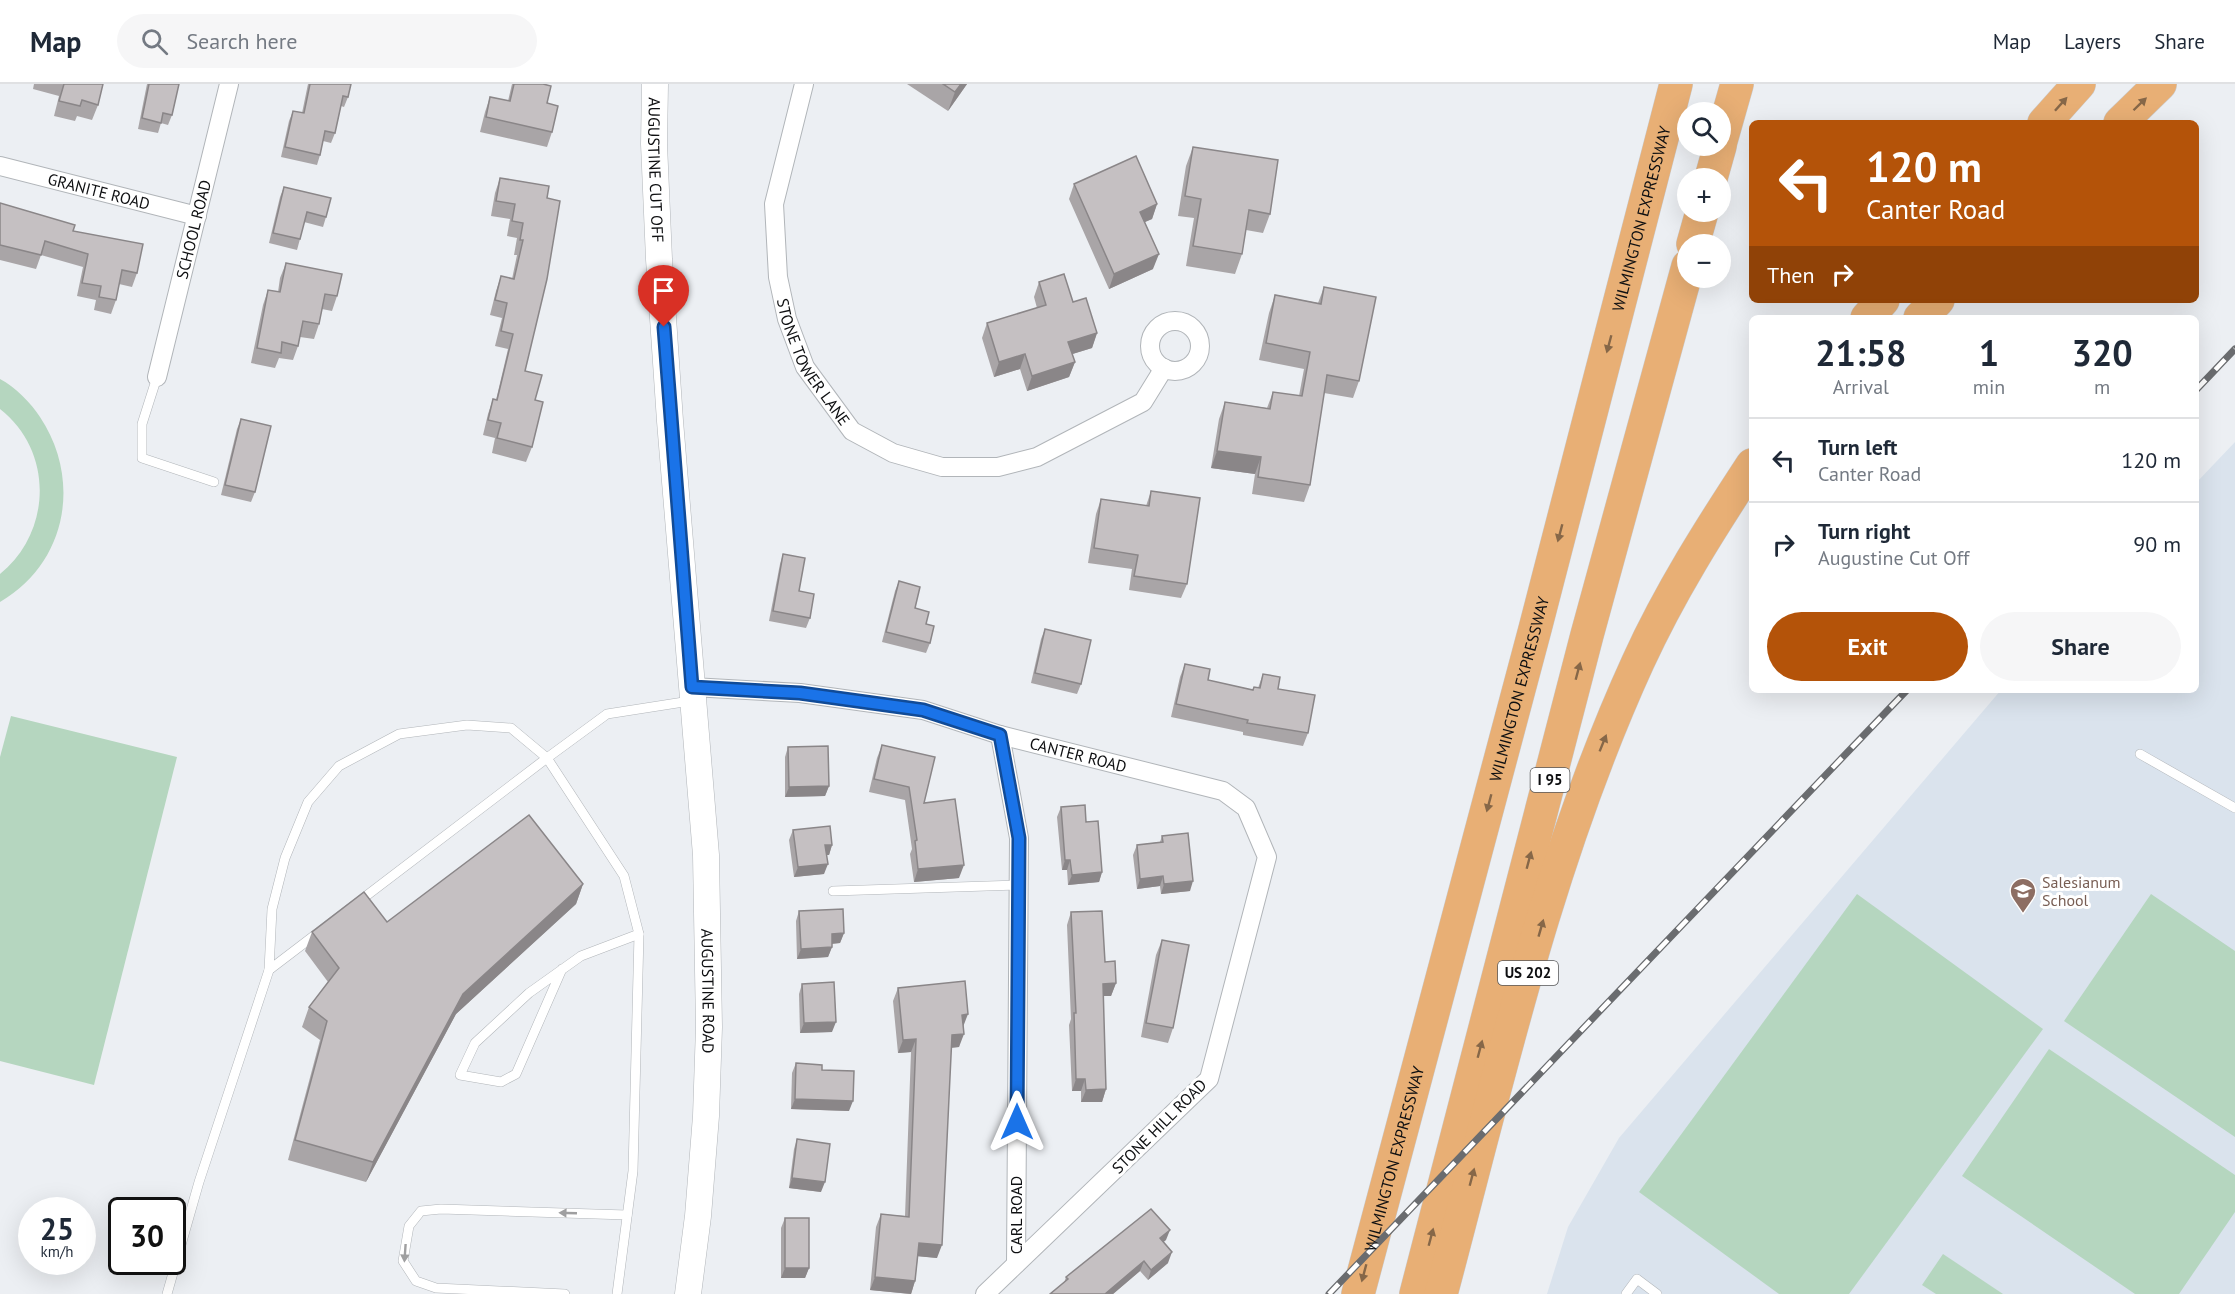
<!DOCTYPE html>
<meta charset="utf-8">
<style>
:root{--surface:#fff;--page:#f6f6f7;--text:#1f2937;--muted:#747a83;--line:#e0e1e3;--accent:#b45309}
body{margin:0;font-family:"PT Sans",sans-serif;background:var(--page);color:var(--text);height:100vh;display:flex;flex-direction:column;font-size:22px;white-space:nowrap}
*{box-sizing:border-box;margin:0}
p{font-size:20px;color:var(--muted)}
.icon{flex:none;width:33px;height:33px;fill:none;stroke:currentColor;stroke-width:2;stroke-linecap:round;stroke-linejoin:round}
.map{position:relative;flex:1;overflow:hidden}
.side{position:absolute;left:1749px;top:231px;width:450px;height:378px;display:flex;flex-direction:column;background:var(--surface);border-radius:9px;box-shadow:0 6px 24px #0002}
.side>*{flex:none}
.banner{position:absolute;left:1749px;top:36px;width:450px;height:183px;border-radius:9px;box-shadow:0 6px 24px #0002;background:#b45309;color:#fff;overflow:hidden}
.fabs{position:absolute;left:1677px;top:18px;display:grid;gap:12px}
.fabs a{display:grid;place-items:center;width:54px;height:54px;border-radius:50%;background:var(--surface);box-shadow:0 6px 24px #0002;font-size:30px}
.speed{position:absolute;left:18px;top:1113px;display:flex;gap:12px;font-size:30px;font-weight:700;text-align:center}
.speed>*{display:grid;place-content:center;width:78px;height:78px;border-radius:50%;background:var(--surface);box-shadow:0 6px 24px #0002;line-height:1}
.speed small{font-size:15px;font-weight:400}
.speed .limit{border:3px solid #111;border-radius:9px;background:#fff;color:#111}
.pin{position:absolute;display:grid;place-items:center;width:51px;height:51px;color:#fff;margin:-62px -26px;border-radius:50% 50% 50% 0;rotate:-45deg;box-shadow:0 0 6px #0007}
.pin .icon{rotate:45deg}
.me{position:absolute;width:66px;margin:-33px;rotate:0deg;stroke-linejoin:round;filter:drop-shadow(0 0 4px #0008)}
.turn{display:flex;align-items:center;gap:21px;height:126px;padding:0 18px;font-size:27px}
.turn .icon{width:78px;height:78px;stroke-width:2.5}
.turn b{display:block;font-size:42px;line-height:51px}
.then{display:flex;align-items:center;height:57px;padding:0 18px;background:#0003;gap:12px;font-size:22px}
.eta{display:flex;justify-content:space-evenly;align-items:center;height:102px;text-align:center}
.eta b{font-size:36px;font-weight:700;line-height:42px}
.cta{display:flex;gap:12px;margin-top:auto;padding:12px 18px}
.cta a{flex:1;height:69px;border-radius:36px;background:var(--accent);color:#fff;font-size:24px;font-weight:700;line-height:69px;text-align:center}
.cta a+a{background:var(--page);color:var(--text)}
ul{padding:0;list-style:none}
li{display:flex;align-items:center;gap:18px;height:84px;padding:0 18px;border-top:2px solid var(--line)}
li div{flex:1}
li b{display:block;font-size:22px}
li em{font-style:normal}
header{display:flex;align-items:center;gap:36px;box-sizing:border-box;height:84px;padding:0 30px;background:var(--surface);border-bottom:2px solid var(--line)}
header strong{font-size:28px}
nav{display:flex;gap:33px;margin-inline-start:auto;font-size:21px}
.search{width:420px;height:54px;background:var(--page);display:flex;align-items:center;gap:15px;box-sizing:border-box;padding:0 21px;border-radius:33px;color:var(--muted);font-size:22px}
.map>svg:first-child{display:block}
.built{fill:#dae3ed}
.green{fill:#b5d6bf}
.lines{fill:none;stroke-linecap:round;stroke-linejoin:round}
.lane-casing{stroke:#b1b5b9;stroke-width:10}
.street-casing{stroke:#b1b5b9;stroke-width:20}
.secondary-casing{stroke:#b1b5b9;stroke-width:27}
.highway-casing{stroke:#cacacb;stroke-width:34}
.lane{stroke:#fff;stroke-width:9}
.street{stroke:#fff;stroke-width:18}
.secondary{stroke:#fff;stroke-width:26}
.highway{stroke:#e8af75;stroke-width:33}
.rail-casing{stroke:#6a6c6f;stroke-width:7}
.rail{stroke:#fff;stroke-width:4.5;stroke-dasharray:14;stroke-linecap:butt}
.wall{fill:#a9a5a7}
.shaded-wall{fill:#8a8688}
.building{fill:#c5c0c2;stroke:#8a8688;stroke-width:1.5}
.oneway{fill:#866748}
.oneway2{fill:#9f9fa0}
.route-casing{stroke:#114b97;stroke-width:15}
.route{stroke:#1a73e8;stroke-width:10}
.labels{text-anchor:middle;stroke-width:6;stroke-linejoin:round;paint-order:stroke}
.shield{fill:#fff;stroke:#565758;stroke-width:1.5}
.shield-label{font-size:15px;font-weight:bold;fill:#0e0f11}
.street-label{font-size:16px;fill:#0e0f11;stroke:#fff}
.education-label{font-size:16px;fill:#785e54;stroke:#fff;text-anchor:start}
</style>
<header>
<strong>Map</strong>
<div class="search"><svg class="icon" aria-label="search" viewBox="0 0 24 24"><circle cx="10" cy="10" r="6"/><path d="M15 15l6 6"/></svg>Search here</div>
<nav><a>Map</a><a>Layers</a><a>Share</a></nav>
</header>
<div class="map">
<svg width="2235" height="1210" viewBox="0 0 2235 1210">
<rect width="100%" height="100%" fill="#eceff3"/>
<path class="built" d="M2235,358V1210H1547L1568,1143L1619,1054L2001,606H2196V399Z"/>
<g class="green">
<path d="M0,295C15,303 31,319 40,333C82,396 67,479 0,518V490C52,448 54,367 0,325Z"/>
<path d="M11,632L177,673L94,1001L0,977V673Z"/>
<path d="M1857,810L2043,945L1849,1210H1779L1639,1108Z"/>
<path d="M2151,810L2235,867V1053L2064,937Z"/>
<path d="M2049,965L2235,1091V1128L2179,1210H2135L1962,1092Z"/>
<path d="M1943,1170L2003,1210H1936L1922,1201Z"/>
</g>
<g class="lines">
<g class="lane-casing">
<g id="lane">
<path d="M157,293L142,340V374L214,398"/>
<path d="M467,641L511,644L547,674L269,886L272,825L285,774L308,718L339,682L399,650Z"/>
<path d="M2140,670L2235,724"/>
<path d="M833,807L1019,801"/>
<path d="M562,885L516,990L501,998L460,991L475,959L529,909L581,872L639,850"/>
<path d="M167,1210L199,1098L269,886"/>
<path d="M565,1210L436,1204L416,1197L403,1177L409,1142L421,1127L441,1125L627,1131"/>
<path d="M617,1210L633,1087L639,850L624,792L547,674L607,630L690,617"/>
<path d="M1626,1210L1637,1195L1657,1210"/>
</g>
</g>
<g class="street-casing">
<g id="street">
<path id="s1" d="M804,0L774,120L778,193L787,235L805,283L852,347L893,369L942,383H998L1037,373L1143,318L1164,284"/>
<path id="s2" d="M0,82L197,132"/>
<circle cx="1175" cy="262" r="25"/>
<path id="s3" d="M157,293L229,0"/>
<path id="s4" d="M692,603L800,609L923,626L1000,651L1223,707L1246,724L1267,773L1209,995L985,1210"/>
<path d="M1000,651L1019,754L1016,1180"/>
</g>
</g>
<g class="secondary-casing">
<g id="secondary">
<path id="s5" d="M655,0L654,60L659,175L670,337L706,771L709,943L706,1032L698,1132L688,1210"/>
</g>
</g>
<g class="highway-casing">
<g id="highway">
<path d="M2044,39L2079,0"/>
<path d="M2120,39L2160,0"/>
<path d="M1720,60L1737,0"/>
<path d="M1711,94L1720,62"/>
<path d="M1693,160L1702,128"/>
<path d="M1867,234L1883,216"/>
<path d="M1920,234L1938,216"/>
<path id="s6" d="M1358,1210L1535,545L1676,0"/>
<path d="M1416,1210L1587,551L1688,182"/>
<path d="M1441,1210C1498,997 1546,779 1638,578C1670,508 1710,445 1752,381"/>
</g>
</g>
<use href="#lane" class="lane"/>
<use href="#street" class="street"/>
<use href="#secondary" class="secondary"/>
<use href="#highway" class="highway"/>
<g class="rail-casing">
<g id="rail">
<path d="M2196,306L2235,265"/>
<path d="M1329,1210L1907,606"/>
</g>
</g>
<use href="#rail" class="rail"/>
</g>
<g class="wall">
<path d="M34,0H103L98,21L92,36L77,32L75,37L54,32L59,12L33,5Z"/>
<path d="M147,0H179L172,31L168,41L161,39L158,49L138,45Z"/>
<path d="M308,0H351L348,13L344,23L341,22L335,49L331,59L323,57L320,71L317,81L281,73L289,37L293,27L302,29Z"/>
<path d="M512,0H543L552,48L547,63L480,48L485,28L490,13L508,17Z"/>
<path d="M907,0H967L948,27Z"/>
<path d="M1193,63L1270,130L1263,149L1246,146L1242,170L1235,190L1186,182L1194,134L1178,132L1186,82Z"/>
<path d="M500,94L547,114L525,287L535,316L532,363L526,378L492,369L495,354L483,351L488,330L493,315L496,316L508,265L495,262L502,234L490,231L496,207L501,192L512,195L517,171H514L517,154L507,152L510,135L491,132L495,109Z"/>
<path d="M1074,100L1157,120L1152,135L1144,138L1153,185L1109,205L1069,115Z"/>
<path d="M284,103L326,133L323,143L304,138L300,155L297,166L269,159L280,113Z"/>
<path d="M0,119L73,147L137,189L132,203L119,200L116,216L111,230L94,226L96,216L77,212L83,183L41,171L36,185L0,176Z"/>
<path d="M286,179L337,212L332,227L322,225L319,240L314,255L300,253L298,262L293,276L279,274L275,284L251,279L263,221L268,206L278,208L280,194Z"/>
<path d="M1039,198L1073,218L1097,249L1092,264L1072,270L1075,278L1069,293L1027,307L1020,285L994,293L982,254L987,239L1037,224L1034,213Z"/>
<path d="M1324,203L1359,297L1353,314L1324,309L1310,401L1304,418L1252,410L1255,390L1211,384L1219,335L1225,318L1267,324L1273,308L1299,312L1304,285L1259,276L1269,229L1275,211L1318,219Z"/>
<path d="M241,335L255,408L251,418L221,411L237,345Z"/>
<path d="M1151,407L1187,500L1181,514L1129,506L1132,485L1088,479L1096,430L1101,415L1146,422Z"/>
<path d="M783,470L810,534L806,544L769,537L780,480Z"/>
<path d="M899,497L926,540L930,559L926,569L882,558L895,507Z"/>
<path d="M1045,545L1081,600L1077,610L1031,599L1041,555Z"/>
<path d="M1185,580L1208,596L1253,606L1254,603L1258,604L1263,590L1278,605L1308,649L1303,662L1243,651V648L1171,633L1180,593Z"/>
<path d="M882,661L924,719L959,794L914,798L910,770L912,765L905,716L869,708L877,674Z"/>
<path d="M788,663L829,702L825,712L785,713V673Z"/>
<path d="M1061,723L1086,738L1102,788L1099,798L1068,801L1067,786H1062L1057,733Z"/>
<path d="M793,746L832,761L829,771H826L824,790L794,793L789,756Z"/>
<path d="M1162,752L1190,807L1161,810L1160,802L1137,805L1133,771L1137,761L1160,758Z"/>
<path d="M583,800L576,820L456,930L366,1098L288,1076L320,956L302,943L309,923L328,898L305,867L312,848L387,838Z"/>
<path d="M799,827L844,849L840,859L832,860V863L828,873L797,875L796,837Z"/>
<path d="M1071,828L1105,878L1116,899L1111,912H1103L1106,1005L1102,1018H1081V1007H1072L1069,941L1071,935L1067,841Z"/>
<path d="M1162,856L1173,944L1168,959L1141,953L1156,871Z"/>
<path d="M802,900L832,948L800,949L799,910Z"/>
<path d="M898,904L963,943L959,963L951,964L937,1174L918,1172L915,1197L911,1210L870,1206L876,1143L881,1130L905,1132L911,968L898,969L893,917Z"/>
<path d="M796,979L822,986L849,1027L791,1025L792,989Z"/>
<path d="M797,1055L821,1108L789,1104L794,1065Z"/>
<path d="M785,1134L809,1184L805,1194H781V1144Z"/>
<path d="M1166,1156L1163,1158L1168,1179L1148,1196L1140,1187L1113,1210H1050L1064,1199L1066,1193Z"/>
</g>
<g class="shaded-wall">
<path d="M961,0H967L948,27L955,8Z"/>
<path d="M1157,120L1152,135L1134,143L1140,128Z"/>
<path d="M1159,170L1153,185L1109,205L1114,190Z"/>
<path d="M1097,249L1092,264L1063,273L1068,258Z"/>
<path d="M1025,270L1020,285L994,293L999,278Z"/>
<path d="M1075,278L1069,293L1027,307L1032,292Z"/>
<path d="M1217,367L1261,373L1255,390L1211,384Z"/>
<path d="M829,702L825,712L785,713L789,703Z"/>
<path d="M825,761H832L829,771H822Z"/>
<path d="M1065,776H1070L1067,786H1062Z"/>
<path d="M828,780L824,790L794,793L798,783Z"/>
<path d="M964,781L959,794L914,798L918,785Z"/>
<path d="M1102,788L1099,798L1068,801L1072,791Z"/>
<path d="M1163,792L1160,802L1137,805L1140,795Z"/>
<path d="M1193,797L1190,807L1161,810L1164,800Z"/>
<path d="M583,800L576,820L456,930L366,1098L373,1078L463,910Z"/>
<path d="M844,849L840,859L828,860L832,850Z"/>
<path d="M832,863L828,873L797,875L801,865Z"/>
<path d="M1116,899L1111,912H1098L1103,900Z"/>
<path d="M968,930L963,943L962,931Z"/>
<path d="M836,938L832,948L800,949L804,939Z"/>
<path d="M964,950L959,963L947,964L952,951Z"/>
<path d="M916,955L911,968L898,969L903,956Z"/>
<path d="M1076,995H1085L1081,1007H1072Z"/>
<path d="M1106,1005L1102,1018H1081L1086,1006Z"/>
<path d="M795,1015L853,1017L849,1027L791,1025Z"/>
<path d="M792,1094L825,1098L821,1108L789,1104Z"/>
<path d="M1170,1146L1166,1156L1156,1164L1160,1154Z"/>
<path d="M919,1159L942,1161L937,1174L915,1172Z"/>
<path d="M1172,1168L1168,1179L1148,1196L1151,1186Z"/>
<path d="M1144,1177L1140,1187L1113,1210H1105Z"/>
<path d="M785,1184H809L805,1194H781Z"/>
<path d="M875,1193L915,1197L911,1210L870,1206Z"/>
</g>
<g class="building">
<path d="M64,0H103L98,21L82,16L80,22L59,17Z"/>
<path d="M149,0H179L172,31L163,29L161,39L142,34Z"/>
<path d="M310,0H351L348,13L343,12L335,49L325,47L320,71L285,63L293,27L304,29Z"/>
<path d="M514,0H543L551,2L547,19L558,22L552,48L486,33L490,13L510,17Z"/>
<path d="M943,0H961L955,8Z"/>
<path d="M1193,63L1278,76L1270,130L1249,126L1242,170L1193,162L1201,115L1185,112Z"/>
<path d="M1136,72L1157,120L1140,128L1159,170L1114,190L1074,100Z"/>
<path d="M500,94L549,102L547,114L560,117L547,195L525,287L542,291L535,316L543,318L532,363L497,354L501,339L488,336L493,315L497,316L513,250L501,247L507,219L495,216L501,192L514,195L523,156H520L523,139L512,137L515,120L496,117Z"/>
<path d="M284,103L331,114L326,133L307,128L300,155L273,149Z"/>
<path d="M0,119L75,141L73,147L143,160L137,189L122,186L116,216L99,213L101,202L82,199L88,170L45,157L41,171L0,161Z"/>
<path d="M286,179L342,190L337,212L325,210L319,240L303,237L298,262L282,258L281,269L257,264L268,206L280,208Z"/>
<path d="M1064,190L1073,218L1086,214L1097,249L1068,258L1075,278L1032,292L1025,270L999,278L987,239L1046,221L1039,198Z"/>
<path d="M1324,203L1376,213L1359,297L1327,291L1310,401L1258,393L1261,373L1217,367L1225,318L1270,325L1273,308L1302,312L1310,268L1266,259L1275,211L1321,220Z"/>
<path d="M241,335L271,342L255,408L225,401Z"/>
<path d="M1151,407L1200,414L1187,500L1134,492L1138,471L1094,464L1101,415L1149,422Z"/>
<path d="M783,470L805,474L799,507L814,510L810,534L773,527Z"/>
<path d="M899,497L920,503L915,524L929,528L926,540L934,542L930,559L886,548Z"/>
<path d="M1045,545L1091,556L1081,600L1035,589Z"/>
<path d="M1185,580L1210,585L1208,596L1253,606L1254,603L1260,604L1263,590L1280,593L1278,605L1315,611L1308,649L1247,639L1248,636L1176,620Z"/>
<path d="M882,661L935,673L924,719L955,715L964,781L918,785L915,757L917,756L909,703L874,695Z"/>
<path d="M828,662L829,702L789,703L788,663Z"/>
<path d="M1085,721L1086,738L1098,737L1102,788L1072,791L1070,776H1065L1061,723Z"/>
<path d="M529,731L583,800L463,910L373,1078L295,1056L327,937L309,923L339,884L312,848L364,808L387,838Z"/>
<path d="M830,742L832,761H825L828,780L798,783L793,746Z"/>
<path d="M1188,749L1193,797L1164,800L1163,792L1140,795L1137,761L1163,758L1162,752Z"/>
<path d="M843,825L844,849L832,850V863L801,865L799,827Z"/>
<path d="M1102,827L1105,878L1115,877L1116,899L1103,900L1106,1005L1086,1006L1085,995H1076L1074,929H1076L1071,828Z"/>
<path d="M1162,856L1189,861L1173,944L1146,939Z"/>
<path d="M965,897L968,930L962,931L964,950L952,951L942,1161L919,1159L915,1197L875,1193L881,1130L909,1133L916,955L903,956L898,904Z"/>
<path d="M834,898L836,938L804,939L802,900Z"/>
<path d="M796,979L822,981V986L854,987L853,1017L795,1015Z"/>
<path d="M797,1055L830,1060L825,1098L792,1094Z"/>
<path d="M1151,1125L1170,1146L1160,1154L1172,1168L1151,1186L1144,1177L1105,1210H1050L1068,1195L1066,1193Z"/>
<rect x="785" y="1134" width="24" height="50"/>
</g>
<defs><path id="oneway-solid" d="M-6-.8H1V-3.2L6.5 0L1 3.2V.8H-6Z" transform="scale(1.5)"/></defs>
<g class="oneway">
<use href="#oneway-solid" transform="translate(2061 20) rotate(-48)"/>
<use href="#oneway-solid" transform="translate(2140 20) rotate(-44)"/>
<use href="#oneway-solid" transform="translate(1609 260) rotate(105)"/>
<use href="#oneway-solid" transform="translate(1560 449) rotate(105)"/>
<use href="#oneway-solid" transform="translate(1578 587) rotate(-75)"/>
<use href="#oneway-solid" transform="translate(1603 659) rotate(-68)"/>
<use href="#oneway-solid" transform="translate(1489 719) rotate(105)"/>
<use href="#oneway-solid" transform="translate(1529 776) rotate(-75)"/>
<use href="#oneway-solid" transform="translate(1541 844) rotate(-74)"/>
<use href="#oneway-solid" transform="translate(1480 965) rotate(-75)"/>
<use href="#oneway-solid" transform="translate(1472 1093) rotate(-75)"/>
<use href="#oneway-solid" transform="translate(1431 1153) rotate(-75)"/>
<use href="#oneway-solid" transform="translate(1364 1189) rotate(105)"/>
</g>
<g class="oneway2">
<use href="#oneway-solid" transform="translate(568 1129) rotate(-178)"/>
<use href="#oneway-solid" transform="translate(405 1169) rotate(94)"/>
</g>
<g class="lines">
<g class="route-casing">
<path id="route" d="M664,243L692,603L800,609L923,626L1000,651L1019,754L1017,1038"/>
</g>
<use href="#route" class="route"/>
</g>
<defs>
<g id="school-pin" transform="scale(1.35)"><path d="M0 17L-7.5 6A9.5 9.5 0 1 1 7.5 6Z" fill="#8d6e63" stroke="#fff"/><path d="M0-5L7-2L0 1L-7-2ZM-4 1L0 2.5L4 1V4Q0 6-4 4Z" fill="#fff"/></g>
</defs>
<g fill-rule="evenodd">
<use href="#school-pin" x="2023" y="807"/>
</g>
<g class="labels">
<g class="shield">
<rect x="1530.5" y="684" width="39" height="24" rx="4.5"/>
<rect x="1498" y="877" width="60" height="24" rx="4.5"/>
</g>
<g class="shield-label">
<text x="1550" y="701">I 95</text>
<text x="1528" y="894">US 202</text>
</g>
<g class="street-label">
<text dy="6" stroke="none"><textPath href="#s5" startOffset="86">AUGUSTINE CUT OFF</textPath></text>
<text dy="6" stroke="none"><textPath href="#s2" startOffset="102">GRANITE ROAD</textPath></text>
<text dy="6" stroke="none"><textPath href="#s6" startOffset="1112">WILMINGTON EXPRESSWAY</textPath></text>
<text dy="6" stroke="none"><textPath href="#s3" startOffset="152">SCHOOL ROAD</textPath></text>
<text dy="6" stroke="none"><textPath href="#s1" startOffset="290">STONE TOWER LANE</textPath></text>
<text dy="6" stroke="none"><textPath href="#s6" startOffset="626">WILMINGTON EXPRESSWAY</textPath></text>
<text dy="6" stroke="none"><textPath href="#s4" startOffset="394">CANTER ROAD</textPath></text>
<text dy="6" stroke="none"><textPath href="#s5" startOffset="909">AUGUSTINE ROAD</textPath></text>
<text transform="translate(1159 1042) rotate(-45)" y="6">STONE HILL ROAD</text>
<text dy="6" stroke="none"><textPath href="#s6" startOffset="140">WILMINGTON EXPRESSWAY</textPath></text>
<text transform="translate(1016 1131) rotate(-90)" y="6">CARL ROAD</text>
</g>
<g class="education-label">
<text x="2042" y="804">Salesianum<tspan x="2042" dy="18">School</tspan></text>
</g>
</g>
</svg>
<div class="fabs">
<a><svg class="icon" aria-label="search" viewBox="0 0 24 24"><circle cx="10" cy="10" r="6"/><path d="M15 15l6 6"/></svg></a>
<a>+</a>
<a>−</a>
</div>
<div class="speed"><div>25<small>km/h</small></div><div class="limit">30</div></div>
<div class="pin" style="left:664px;top:243px;background:#d93025"><svg class="icon" aria-label="arrive" viewBox="0 0 24 24"><path d="M6 21V4h12l-3 4 3 4H6"/></svg></div>
<svg class="me" style="left:1017px;top:1038px" viewBox="-20 -20 40 40"><path d="M0-17L14 15 0 8-14 15z" fill="#1a73e8" stroke="#fff" stroke-width="4"/></svg>
<div class="banner">
<div class="turn"><svg class="icon" aria-label="left" viewBox="0 0 24 24"><path d="M17 20v-9H6M10 6l-5 5 5 5"/></svg><div><b>120 m</b>Canter Road</div></div>
<div class="then">Then<svg class="icon" aria-label="right" viewBox="0 0 24 24"><path d="M7 20v-9h11M14 6l5 5-5 5"/></svg></div>
</div>
<section class="side">
<div class="eta">
<div><b>21:58</b><p>Arrival</p></div>
<div><b>1</b><p>min</p></div>
<div><b>320</b><p>m</p></div>
</div>
<ul>
<li><svg class="icon" aria-label="left" viewBox="0 0 24 24"><path d="M17 20v-9H6M10 6l-5 5 5 5"/></svg><div><b>Turn left</b><p>Canter Road</p></div><em>120 m</em></li>
<li><svg class="icon" aria-label="right" viewBox="0 0 24 24"><path d="M7 20v-9h11M14 6l5 5-5 5"/></svg><div><b>Turn right</b><p>Augustine Cut Off</p></div><em>90 m</em></li>
</ul>
<div class="cta"><a>Exit</a><a>Share</a></div>
</section>
</div>
